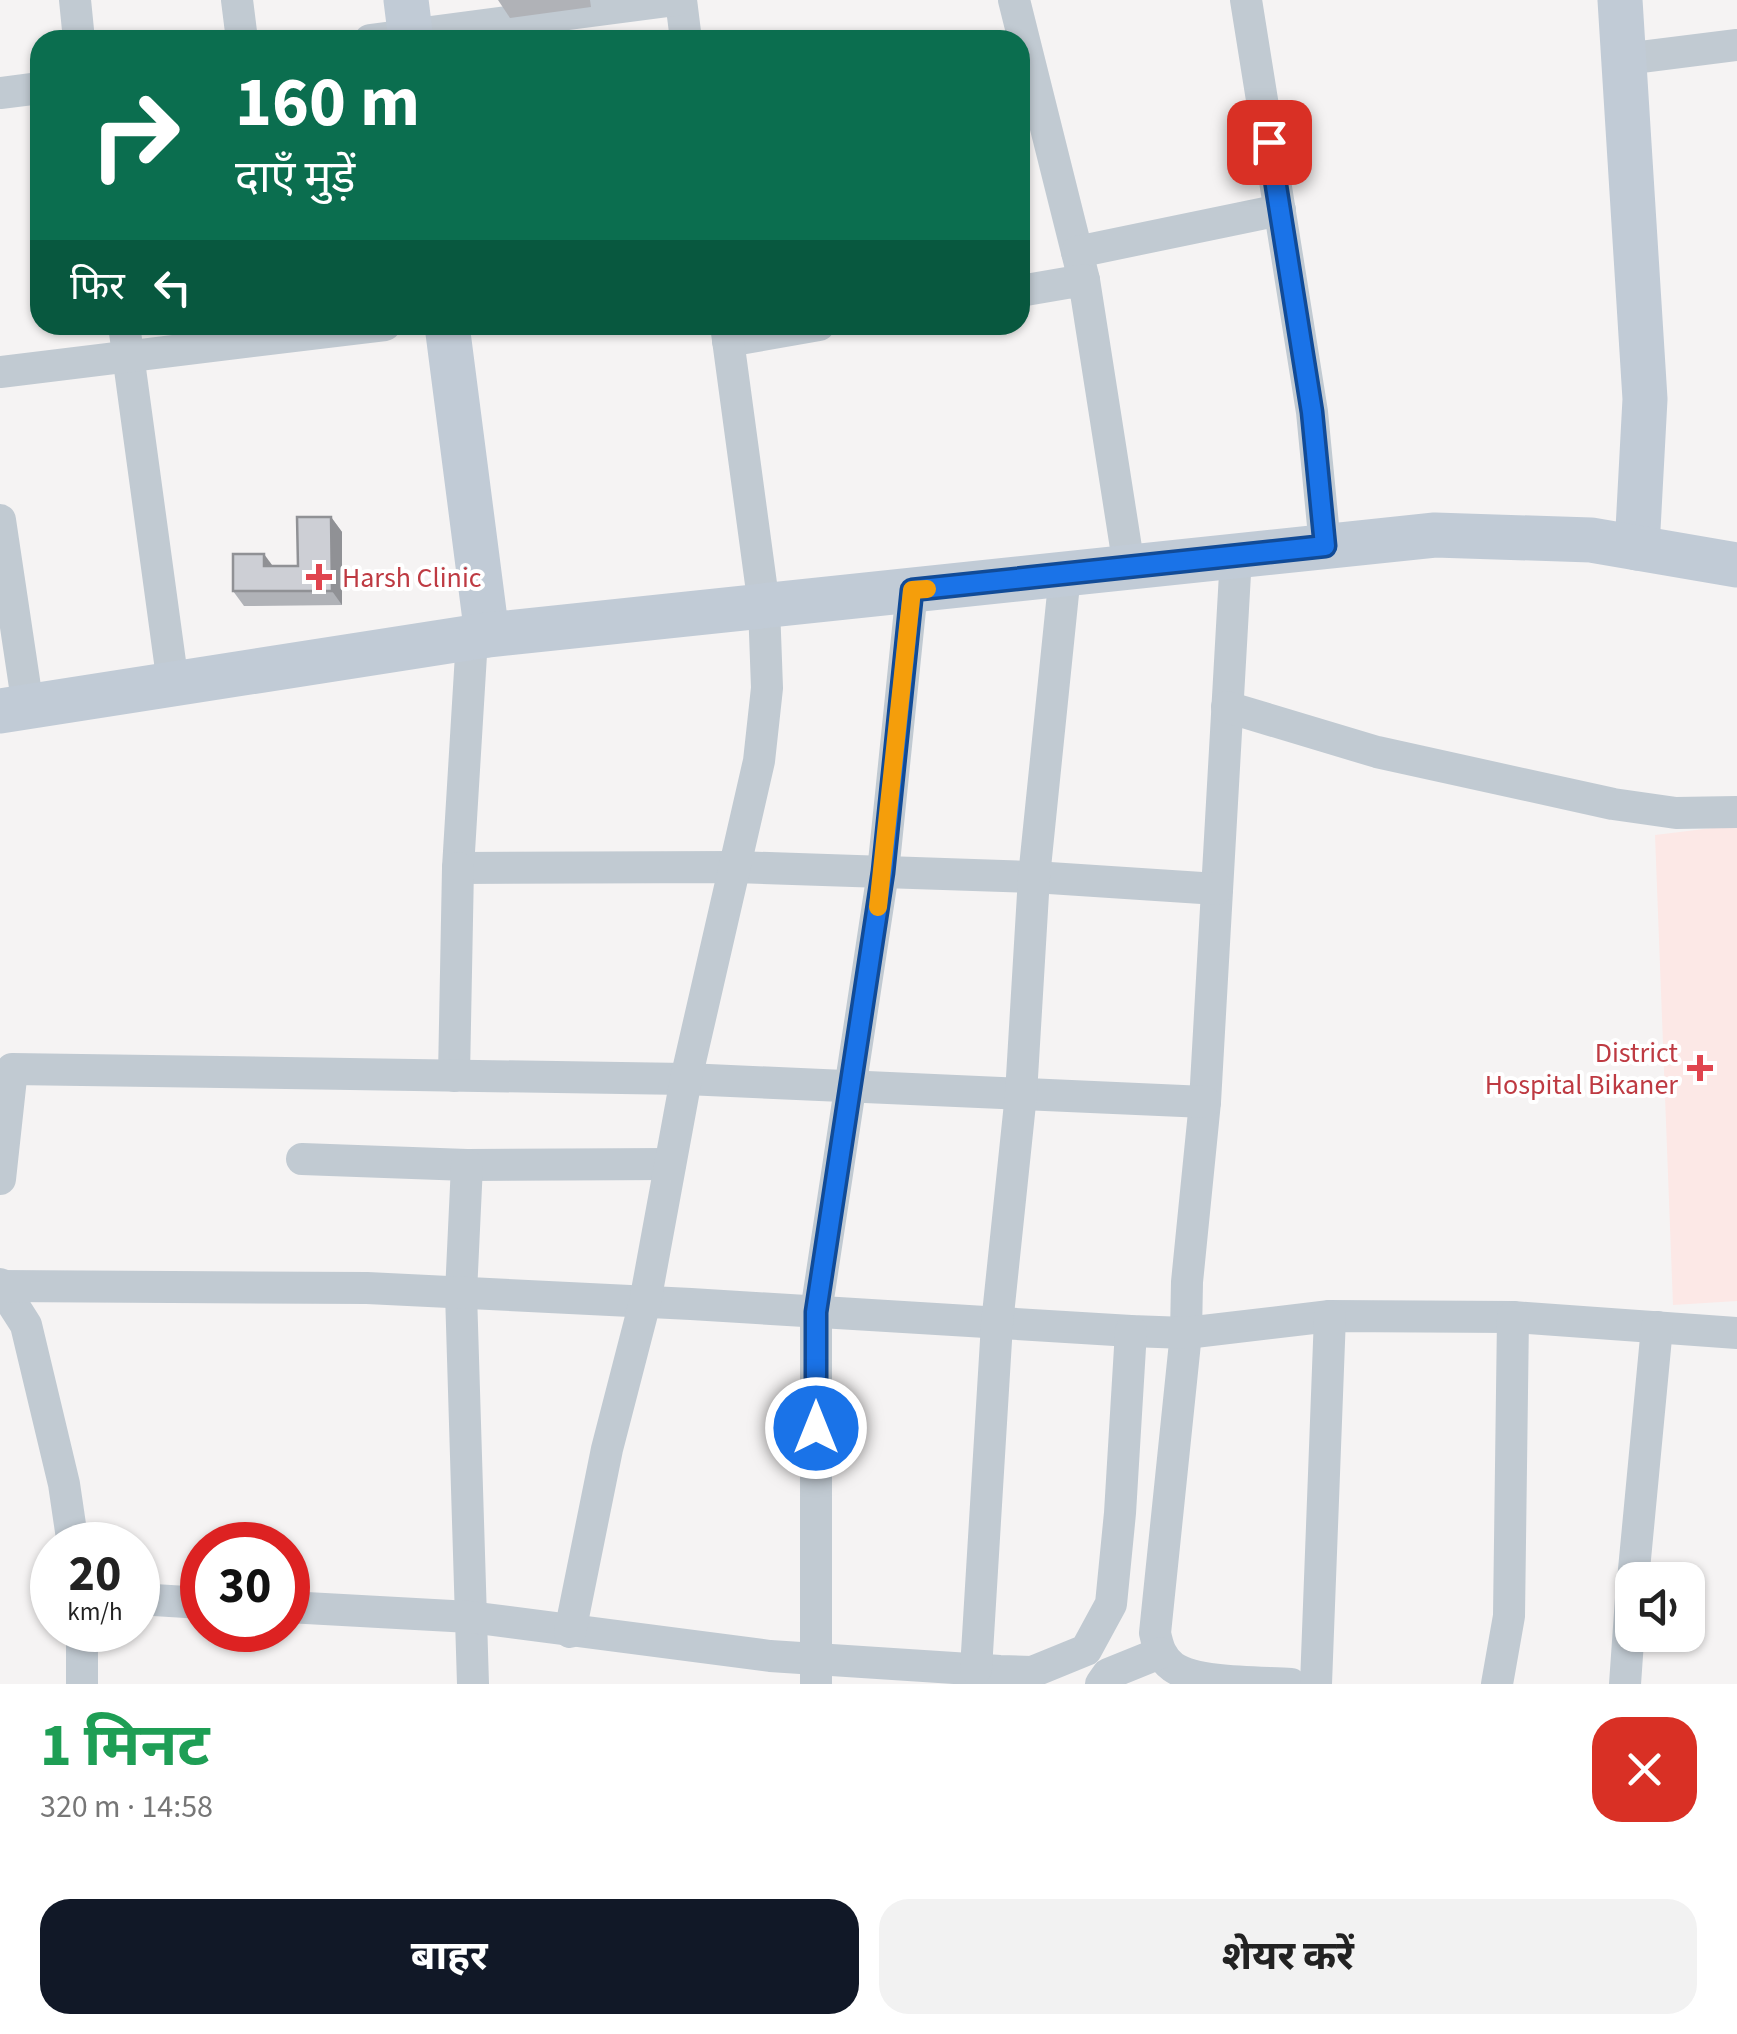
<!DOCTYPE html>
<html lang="hi">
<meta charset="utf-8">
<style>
:root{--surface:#fff;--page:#f2f2f2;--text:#222;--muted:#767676;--accent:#111827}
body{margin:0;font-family:"Source Sans 3","Noto Sans Devanagari",sans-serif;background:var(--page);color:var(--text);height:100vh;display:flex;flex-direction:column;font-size:38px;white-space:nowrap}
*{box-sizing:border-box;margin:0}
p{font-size:32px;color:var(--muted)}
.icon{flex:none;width:55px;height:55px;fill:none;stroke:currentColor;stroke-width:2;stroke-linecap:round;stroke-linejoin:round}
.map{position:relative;height:1684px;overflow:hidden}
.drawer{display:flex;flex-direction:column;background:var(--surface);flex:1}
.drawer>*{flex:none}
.hud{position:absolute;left:30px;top:30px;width:1000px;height:305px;border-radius:30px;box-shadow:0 2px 8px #0004;background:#0b6e4f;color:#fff;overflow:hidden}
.fabs{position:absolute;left:1615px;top:1562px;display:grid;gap:20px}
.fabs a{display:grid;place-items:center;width:90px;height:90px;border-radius:20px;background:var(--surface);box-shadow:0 2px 8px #0004;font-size:50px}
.speed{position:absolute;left:30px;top:1522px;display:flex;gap:20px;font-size:50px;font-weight:700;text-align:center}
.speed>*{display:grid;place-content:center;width:130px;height:130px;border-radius:50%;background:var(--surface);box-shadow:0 2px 8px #0004;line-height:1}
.speed small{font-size:25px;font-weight:400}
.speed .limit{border:15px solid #d22;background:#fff;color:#111}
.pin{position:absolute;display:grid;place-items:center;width:85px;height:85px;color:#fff;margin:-42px;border-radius:20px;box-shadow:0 5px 15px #0006}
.me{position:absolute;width:110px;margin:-55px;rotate:0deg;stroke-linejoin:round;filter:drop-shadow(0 0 8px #0008)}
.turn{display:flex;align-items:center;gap:35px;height:210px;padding:0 40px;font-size:45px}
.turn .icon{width:130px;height:130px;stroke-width:2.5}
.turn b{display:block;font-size:70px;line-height:85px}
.then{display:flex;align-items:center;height:95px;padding:0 40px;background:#0003;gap:20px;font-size:38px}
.round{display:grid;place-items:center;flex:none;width:105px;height:105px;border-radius:30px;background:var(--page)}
.head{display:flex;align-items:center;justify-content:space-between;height:170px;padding:0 40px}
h1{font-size:60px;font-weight:700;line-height:75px;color:#1e9e55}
.primary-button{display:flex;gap:20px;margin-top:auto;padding:20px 40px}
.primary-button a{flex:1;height:115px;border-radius:30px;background:var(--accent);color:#fff;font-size:40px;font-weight:700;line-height:115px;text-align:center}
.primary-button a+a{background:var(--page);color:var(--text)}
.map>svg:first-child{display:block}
.medical{fill:#fce8e6}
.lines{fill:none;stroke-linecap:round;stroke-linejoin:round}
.street{stroke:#c1cad2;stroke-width:32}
.secondary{stroke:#c1cbd6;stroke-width:45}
.wall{fill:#b0b2b7}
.shaded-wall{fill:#909195}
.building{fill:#cdcfd5;stroke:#909195;stroke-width:2.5}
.route-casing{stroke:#114b97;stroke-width:25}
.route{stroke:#1a73e8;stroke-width:18}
.slow{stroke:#f59e0b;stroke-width:18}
.health-dot{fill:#e0444e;stroke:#fff;stroke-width:4}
.labels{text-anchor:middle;stroke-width:8;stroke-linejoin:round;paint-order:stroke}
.health-label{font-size:28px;fill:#be3a42;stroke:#fff;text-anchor:start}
</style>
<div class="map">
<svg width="1737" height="1684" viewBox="0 0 1737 1684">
<rect width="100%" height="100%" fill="#f5f3f3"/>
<path class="medical" d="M1737,825V1301L1673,1305L1655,835Z"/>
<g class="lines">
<g class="street">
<path d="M75,0L79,40"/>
<path d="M237,0L242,40"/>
<path d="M681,0L686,40"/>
<path d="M1014,0L1084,280"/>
<path d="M1246,0L1312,412L1325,546"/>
<path d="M370,40L676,0"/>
<path d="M1625,59L1737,45"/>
<path d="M0,93L40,88"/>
<path d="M1077,252L1280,210"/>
<path d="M1020,291L1084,280L1129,567"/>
<path d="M124,325L173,684"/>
<path d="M728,341L819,325"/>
<path d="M0,372L385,325"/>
<path d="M0,520L28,707"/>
<path d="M1236,556L1205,1102L1187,1282L1186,1333L1155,1633C1158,1647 1161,1658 1173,1667C1197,1684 1261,1682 1291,1684"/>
<path d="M472,638L458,868L736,867L1034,877L1217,889"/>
<path d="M1227,707L1377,752L1613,804L1676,813L1737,812"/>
<path d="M454,1076L458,868"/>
<path d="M302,1159L467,1165L670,1164"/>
<path d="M467,1165L461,1293L473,1684"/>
<path d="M0,1179L12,1069L686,1079L1205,1102"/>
<path d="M0,1284L26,1325L64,1484L73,1545"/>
<path d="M1,1286L367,1288L691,1304L1131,1331L1186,1333L1330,1316L1513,1317L1737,1333"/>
<path d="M1633,1580L1657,1327"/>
<path d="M138,1599L202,1603"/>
<path d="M288,1607L470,1617L770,1656L1000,1671L1032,1672L1086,1650L1111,1604L1120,1513L1131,1331"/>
<path d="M82,1630V1684"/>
<path d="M570,1632L607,1449L645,1302L686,1079L759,761L767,688L764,606L726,325"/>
<path d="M976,1669L997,1324L1021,1094L1034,877L1065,574"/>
<path d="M816,1684V1312L883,872L912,590"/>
<path d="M1101,1684L1108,1674L1160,1653"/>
<path d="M1316,1684L1330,1316"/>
<path d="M1497,1684L1509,1616L1513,1317"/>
<path d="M1625,1684L1632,1584"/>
</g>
<g class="secondary">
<path d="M406,0L411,40"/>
<path d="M1620,0L1645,399L1637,548"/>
<path d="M447,325L487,635"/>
<path d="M0,711L487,635L1435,535L1591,540L1737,565"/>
</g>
</g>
<g class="wall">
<path d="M498,0H590L591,7L510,18Z"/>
<path d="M331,517L342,532V605L244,606L233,591L273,566H298Z"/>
</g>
<g class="shaded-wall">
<path d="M331,517L342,532V605L332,591Z"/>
<path d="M264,554L275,569L264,566Z"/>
</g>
<path class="building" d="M297,517H331L332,591H233V554H264V566H298Z"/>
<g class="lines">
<g class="route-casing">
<path id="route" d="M816,1428V1312L883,872L912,590L1325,546L1312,412L1269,142"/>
</g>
<use href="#route" class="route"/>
<path class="slow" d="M878,907L912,590L927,589"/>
</g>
<g class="health-dot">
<path d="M314 562h10v10h10v10h-10v10h-10v-10h-10v-10h10z"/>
<path d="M1695 1053h10v10h10v10h-10v10h-10v-10h-10v-10h10z"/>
</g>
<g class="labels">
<g class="health-label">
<text x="342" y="587">Harsh Clinic</text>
<text x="1678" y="1062" text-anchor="end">District<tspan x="1678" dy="32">Hospital Bikaner</tspan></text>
</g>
</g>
</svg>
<div class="fabs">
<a><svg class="icon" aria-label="sound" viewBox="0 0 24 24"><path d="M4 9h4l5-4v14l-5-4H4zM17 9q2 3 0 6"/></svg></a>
</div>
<div class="speed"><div>20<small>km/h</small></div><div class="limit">30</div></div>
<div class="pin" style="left:1269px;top:142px;background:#d93025"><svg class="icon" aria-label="arrive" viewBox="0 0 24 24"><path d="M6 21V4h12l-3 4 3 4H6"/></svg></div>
<svg class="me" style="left:816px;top:1428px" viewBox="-20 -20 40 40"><circle r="17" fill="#1a73e8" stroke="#fff" stroke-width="3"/><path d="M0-11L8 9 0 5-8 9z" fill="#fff"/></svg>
<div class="hud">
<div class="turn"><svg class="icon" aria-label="right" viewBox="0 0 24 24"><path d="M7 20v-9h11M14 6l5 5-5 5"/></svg><div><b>160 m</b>दाएँ मुड़ें</div></div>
<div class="then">फिर<svg class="icon" aria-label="left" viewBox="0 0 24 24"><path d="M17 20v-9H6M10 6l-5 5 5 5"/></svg></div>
</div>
</div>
<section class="drawer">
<div class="head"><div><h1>1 मिनट</h1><p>320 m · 14:58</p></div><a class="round" style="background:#d93025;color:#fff"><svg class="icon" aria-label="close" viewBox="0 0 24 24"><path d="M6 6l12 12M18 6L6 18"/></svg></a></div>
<div class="primary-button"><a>बाहर</a><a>शेयर करें</a></div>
</section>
